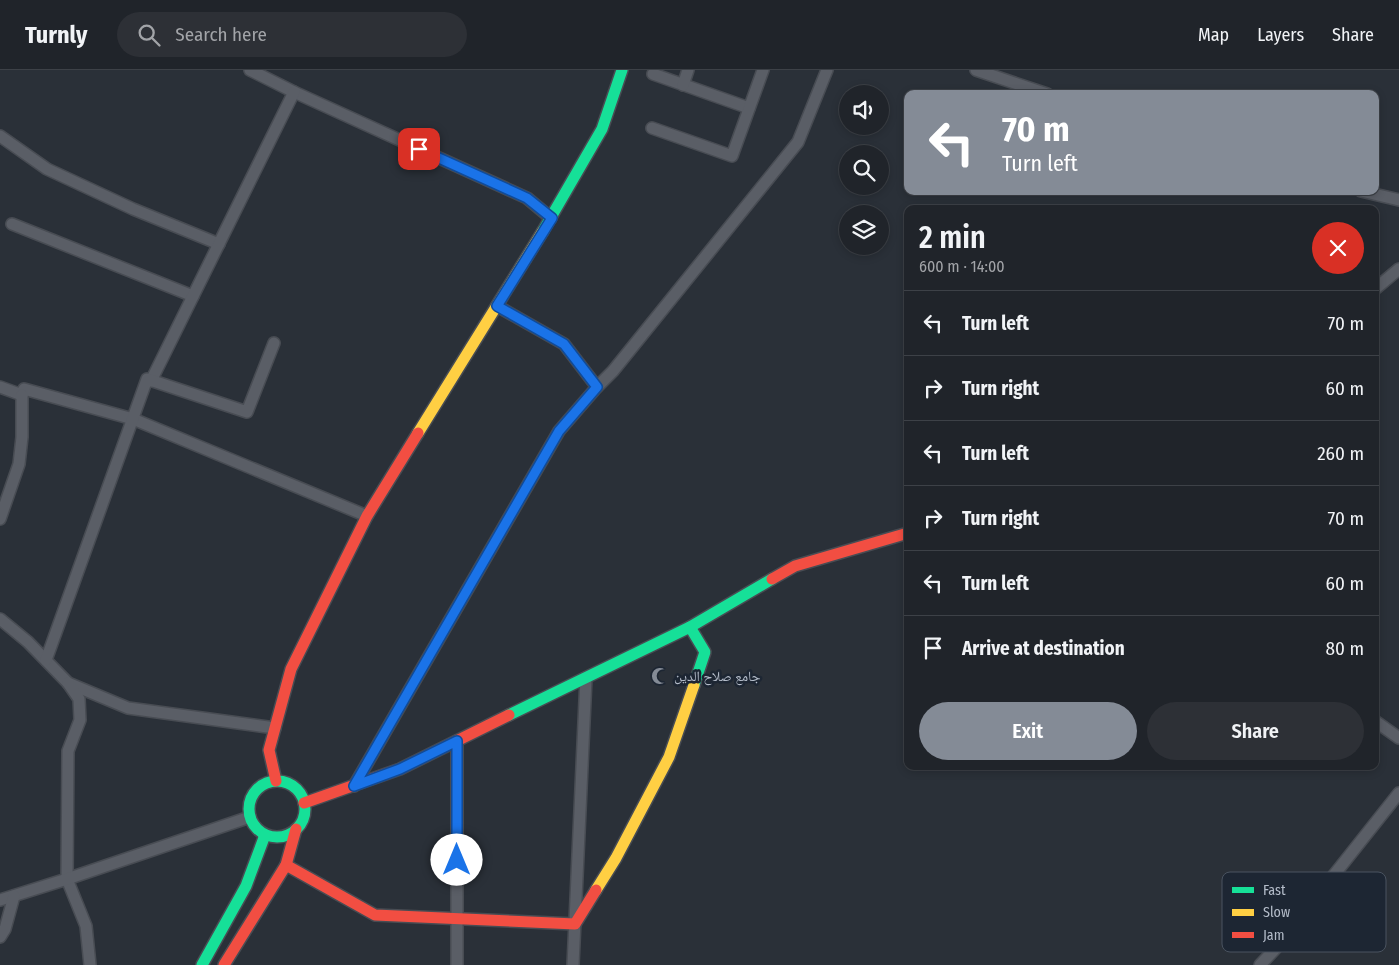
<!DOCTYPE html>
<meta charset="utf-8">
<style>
:root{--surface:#20242a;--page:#2d3036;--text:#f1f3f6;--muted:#a2a4a8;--line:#3d4147;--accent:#848b96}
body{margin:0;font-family:"Fira Sans Condensed","Noto Naskh Arabic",sans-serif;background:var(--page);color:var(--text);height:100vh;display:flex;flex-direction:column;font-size:19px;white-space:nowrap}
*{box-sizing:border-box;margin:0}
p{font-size:16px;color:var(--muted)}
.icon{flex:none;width:28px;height:28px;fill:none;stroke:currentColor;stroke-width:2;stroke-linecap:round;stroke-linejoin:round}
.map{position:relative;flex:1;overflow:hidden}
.panel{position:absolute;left:904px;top:135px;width:475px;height:565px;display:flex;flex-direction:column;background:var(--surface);border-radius:10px;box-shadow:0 2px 8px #0003,0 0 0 1px var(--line)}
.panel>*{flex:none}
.hud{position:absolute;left:904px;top:20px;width:475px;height:105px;border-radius:10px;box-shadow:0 2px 8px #0003,0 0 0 1px var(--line);background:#848b96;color:#fff;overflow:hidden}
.controls{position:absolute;left:839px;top:15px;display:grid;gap:10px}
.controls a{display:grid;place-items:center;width:50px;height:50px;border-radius:50%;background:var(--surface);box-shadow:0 2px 8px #0003,0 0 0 1px var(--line);font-size:25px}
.pin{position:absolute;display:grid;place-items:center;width:42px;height:42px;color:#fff;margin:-21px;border-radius:10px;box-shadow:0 2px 8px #0006}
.me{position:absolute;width:55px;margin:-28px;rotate:0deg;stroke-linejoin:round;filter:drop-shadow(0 0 4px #0008)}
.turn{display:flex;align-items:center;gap:18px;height:105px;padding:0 15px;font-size:22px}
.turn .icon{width:65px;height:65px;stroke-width:2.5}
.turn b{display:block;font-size:35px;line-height:42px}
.round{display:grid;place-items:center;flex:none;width:52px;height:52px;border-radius:26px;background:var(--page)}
.head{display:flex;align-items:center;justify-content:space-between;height:85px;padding:0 15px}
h1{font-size:30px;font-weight:600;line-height:38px}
.cta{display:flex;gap:10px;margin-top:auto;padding:10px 15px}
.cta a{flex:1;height:58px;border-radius:30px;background:var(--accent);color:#fff;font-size:20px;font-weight:600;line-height:58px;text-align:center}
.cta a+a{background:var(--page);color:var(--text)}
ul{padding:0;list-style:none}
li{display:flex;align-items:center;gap:15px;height:65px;padding:0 15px;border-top:1px solid var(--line)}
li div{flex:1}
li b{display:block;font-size:19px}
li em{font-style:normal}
header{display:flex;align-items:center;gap:30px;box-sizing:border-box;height:70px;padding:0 25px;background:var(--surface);border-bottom:1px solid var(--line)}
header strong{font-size:24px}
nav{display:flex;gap:28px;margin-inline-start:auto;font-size:18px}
.search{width:350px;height:45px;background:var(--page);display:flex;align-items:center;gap:12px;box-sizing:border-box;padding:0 18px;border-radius:28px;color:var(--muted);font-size:19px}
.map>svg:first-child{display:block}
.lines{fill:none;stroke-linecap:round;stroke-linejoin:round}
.street-casing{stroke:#484c53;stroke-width:14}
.fast-casing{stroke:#484c53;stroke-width:14}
.slow-casing{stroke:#484c53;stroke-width:14}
.jam-casing{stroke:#484c53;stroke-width:14}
.street{stroke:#5a5e66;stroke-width:11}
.fast{stroke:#16e098;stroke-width:11}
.slow{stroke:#ffcf43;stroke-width:11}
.jam{stroke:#f24e42;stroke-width:11}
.route-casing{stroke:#114b97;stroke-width:12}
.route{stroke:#1a73e8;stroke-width:9}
.labels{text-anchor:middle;stroke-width:5;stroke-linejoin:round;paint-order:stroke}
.poi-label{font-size:14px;fill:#b4bcc9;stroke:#1d2633;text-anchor:start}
.key{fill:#1d2633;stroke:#4a5360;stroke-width:1}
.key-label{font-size:14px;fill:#b4bcc9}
</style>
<header>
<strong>Turnly</strong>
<div class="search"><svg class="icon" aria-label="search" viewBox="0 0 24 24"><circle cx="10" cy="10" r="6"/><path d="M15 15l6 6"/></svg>Search here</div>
<nav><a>Map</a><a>Layers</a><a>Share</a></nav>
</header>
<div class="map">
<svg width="1399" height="895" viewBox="0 0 1399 895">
<rect width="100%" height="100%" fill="#2a3038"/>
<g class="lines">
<g class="street-casing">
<g id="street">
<path d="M250,0L294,22L527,128L551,148"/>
<path d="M976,0L1047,24"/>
<path d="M653,4L749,38"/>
<path d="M683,15L688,0"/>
<path d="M652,58L732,86L763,0"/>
<path d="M0,66L47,99L133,139L219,174"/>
<path d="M1361,121L1399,130"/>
<path d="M12,154L193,226"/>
<path d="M1375,219L1399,199"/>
<path d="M151,311L294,22"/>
<path d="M0,317L22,325L24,319L133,349L367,446"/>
<path d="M597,317L613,301L798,72L827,0"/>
<path d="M0,449L19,394L22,367V325"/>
<path d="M0,549L28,572L68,613L128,638L275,658"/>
<path d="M46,590L147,309L247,342L274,273"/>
<path d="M68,613L79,629L80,650L68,681L67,809L86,856L90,895"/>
<path d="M1375,651L1399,668"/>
<path d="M457,671V895"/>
<path d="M354,716L559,361L597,317L564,274L497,236"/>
<path d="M0,830L67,809L250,747"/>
<path d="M0,867L5,859L14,826"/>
<path d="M573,895L586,608"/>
<path d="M1260,895L1276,878L1399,723"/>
</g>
</g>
<g class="fast-casing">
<g id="fast">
<path d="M543,161L602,59L622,0"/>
<path d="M690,557L705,582L694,615"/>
<path d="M509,645L690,557L772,509"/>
<circle cx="277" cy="739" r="28"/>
<path d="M202,895L246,816L265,765"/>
</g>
</g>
<g class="slow-casing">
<g id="slow">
<path d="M418,363L543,161"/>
<path d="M596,820L616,788L669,687L694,615"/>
</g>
</g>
<g class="jam-casing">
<g id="jam">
<path d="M772,509L795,496L908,463"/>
<path d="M276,711L269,680L291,599L367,446L418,363"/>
<path d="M304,733L400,699L509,645"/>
<path d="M286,795L375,845L575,854L596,820"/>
<path d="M224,895L286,795L296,759"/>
</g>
</g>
<use href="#street" class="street"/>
<use href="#fast" class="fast"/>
<use href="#slow" class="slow"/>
<use href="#jam" class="jam"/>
</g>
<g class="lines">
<g class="route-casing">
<path id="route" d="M419,79L527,128L552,148L497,236L564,274L597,317L559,361L354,716L400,699L457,671V790"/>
</g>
<use href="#route" class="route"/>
</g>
<defs>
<g id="mosque-bare" transform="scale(1.35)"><path d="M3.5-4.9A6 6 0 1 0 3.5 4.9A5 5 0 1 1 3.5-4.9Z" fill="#848b96" stroke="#1d2633" stroke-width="2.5" paint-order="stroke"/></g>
</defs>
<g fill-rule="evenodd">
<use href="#mosque-bare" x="660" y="606"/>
</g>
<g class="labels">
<g class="poi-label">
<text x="674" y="611">جامع صلاح الدين</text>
</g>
</g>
<rect x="1222" y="802" width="164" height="80" rx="8" class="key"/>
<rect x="1232" y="817" width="22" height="6" fill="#16e098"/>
<rect x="1232" y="839" width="22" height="7" fill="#ffcf43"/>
<rect x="1232" y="862" width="22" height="6" fill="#f24e42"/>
<g class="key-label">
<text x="1263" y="825">Fast</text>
<text x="1263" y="847">Slow</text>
<text x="1263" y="870">Jam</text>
</g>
</svg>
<div class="controls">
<a><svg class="icon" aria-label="sound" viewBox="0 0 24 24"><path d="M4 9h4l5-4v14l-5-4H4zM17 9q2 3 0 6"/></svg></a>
<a><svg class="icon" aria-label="search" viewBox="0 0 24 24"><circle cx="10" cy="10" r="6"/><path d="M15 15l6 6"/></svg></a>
<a><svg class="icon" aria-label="layers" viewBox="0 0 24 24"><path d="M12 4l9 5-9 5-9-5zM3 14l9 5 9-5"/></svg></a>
</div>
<div class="pin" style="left:419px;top:79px;background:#d93025"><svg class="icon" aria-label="arrive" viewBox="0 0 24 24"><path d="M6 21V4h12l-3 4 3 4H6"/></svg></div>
<svg class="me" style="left:457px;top:790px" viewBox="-20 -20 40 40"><circle r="19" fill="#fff"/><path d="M0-13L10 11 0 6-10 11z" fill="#1a73e8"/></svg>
<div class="hud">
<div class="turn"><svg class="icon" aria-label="left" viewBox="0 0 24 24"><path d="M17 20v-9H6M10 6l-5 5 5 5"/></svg><div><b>70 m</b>Turn left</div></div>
</div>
<section class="panel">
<div class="head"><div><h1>2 min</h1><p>600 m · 14:00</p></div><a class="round" style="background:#d93025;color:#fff"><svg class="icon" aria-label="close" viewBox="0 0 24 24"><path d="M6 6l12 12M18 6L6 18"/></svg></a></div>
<ul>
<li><svg class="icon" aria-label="left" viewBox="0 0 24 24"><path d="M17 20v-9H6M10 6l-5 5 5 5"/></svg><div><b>Turn left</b></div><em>70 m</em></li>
<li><svg class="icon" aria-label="right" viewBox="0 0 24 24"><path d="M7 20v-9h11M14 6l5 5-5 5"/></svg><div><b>Turn right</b></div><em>60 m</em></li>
<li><svg class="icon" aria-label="left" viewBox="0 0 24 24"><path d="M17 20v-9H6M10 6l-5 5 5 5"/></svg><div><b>Turn left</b></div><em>260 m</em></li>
<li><svg class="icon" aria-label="right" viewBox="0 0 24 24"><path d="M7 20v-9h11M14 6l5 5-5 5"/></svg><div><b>Turn right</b></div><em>70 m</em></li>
<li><svg class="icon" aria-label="left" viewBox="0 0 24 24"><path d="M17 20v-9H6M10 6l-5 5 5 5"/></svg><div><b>Turn left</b></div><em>60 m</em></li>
<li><svg class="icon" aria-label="arrive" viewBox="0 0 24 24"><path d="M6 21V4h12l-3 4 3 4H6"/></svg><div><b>Arrive at destination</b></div><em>80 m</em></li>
</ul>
<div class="cta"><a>Exit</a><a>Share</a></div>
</section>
</div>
